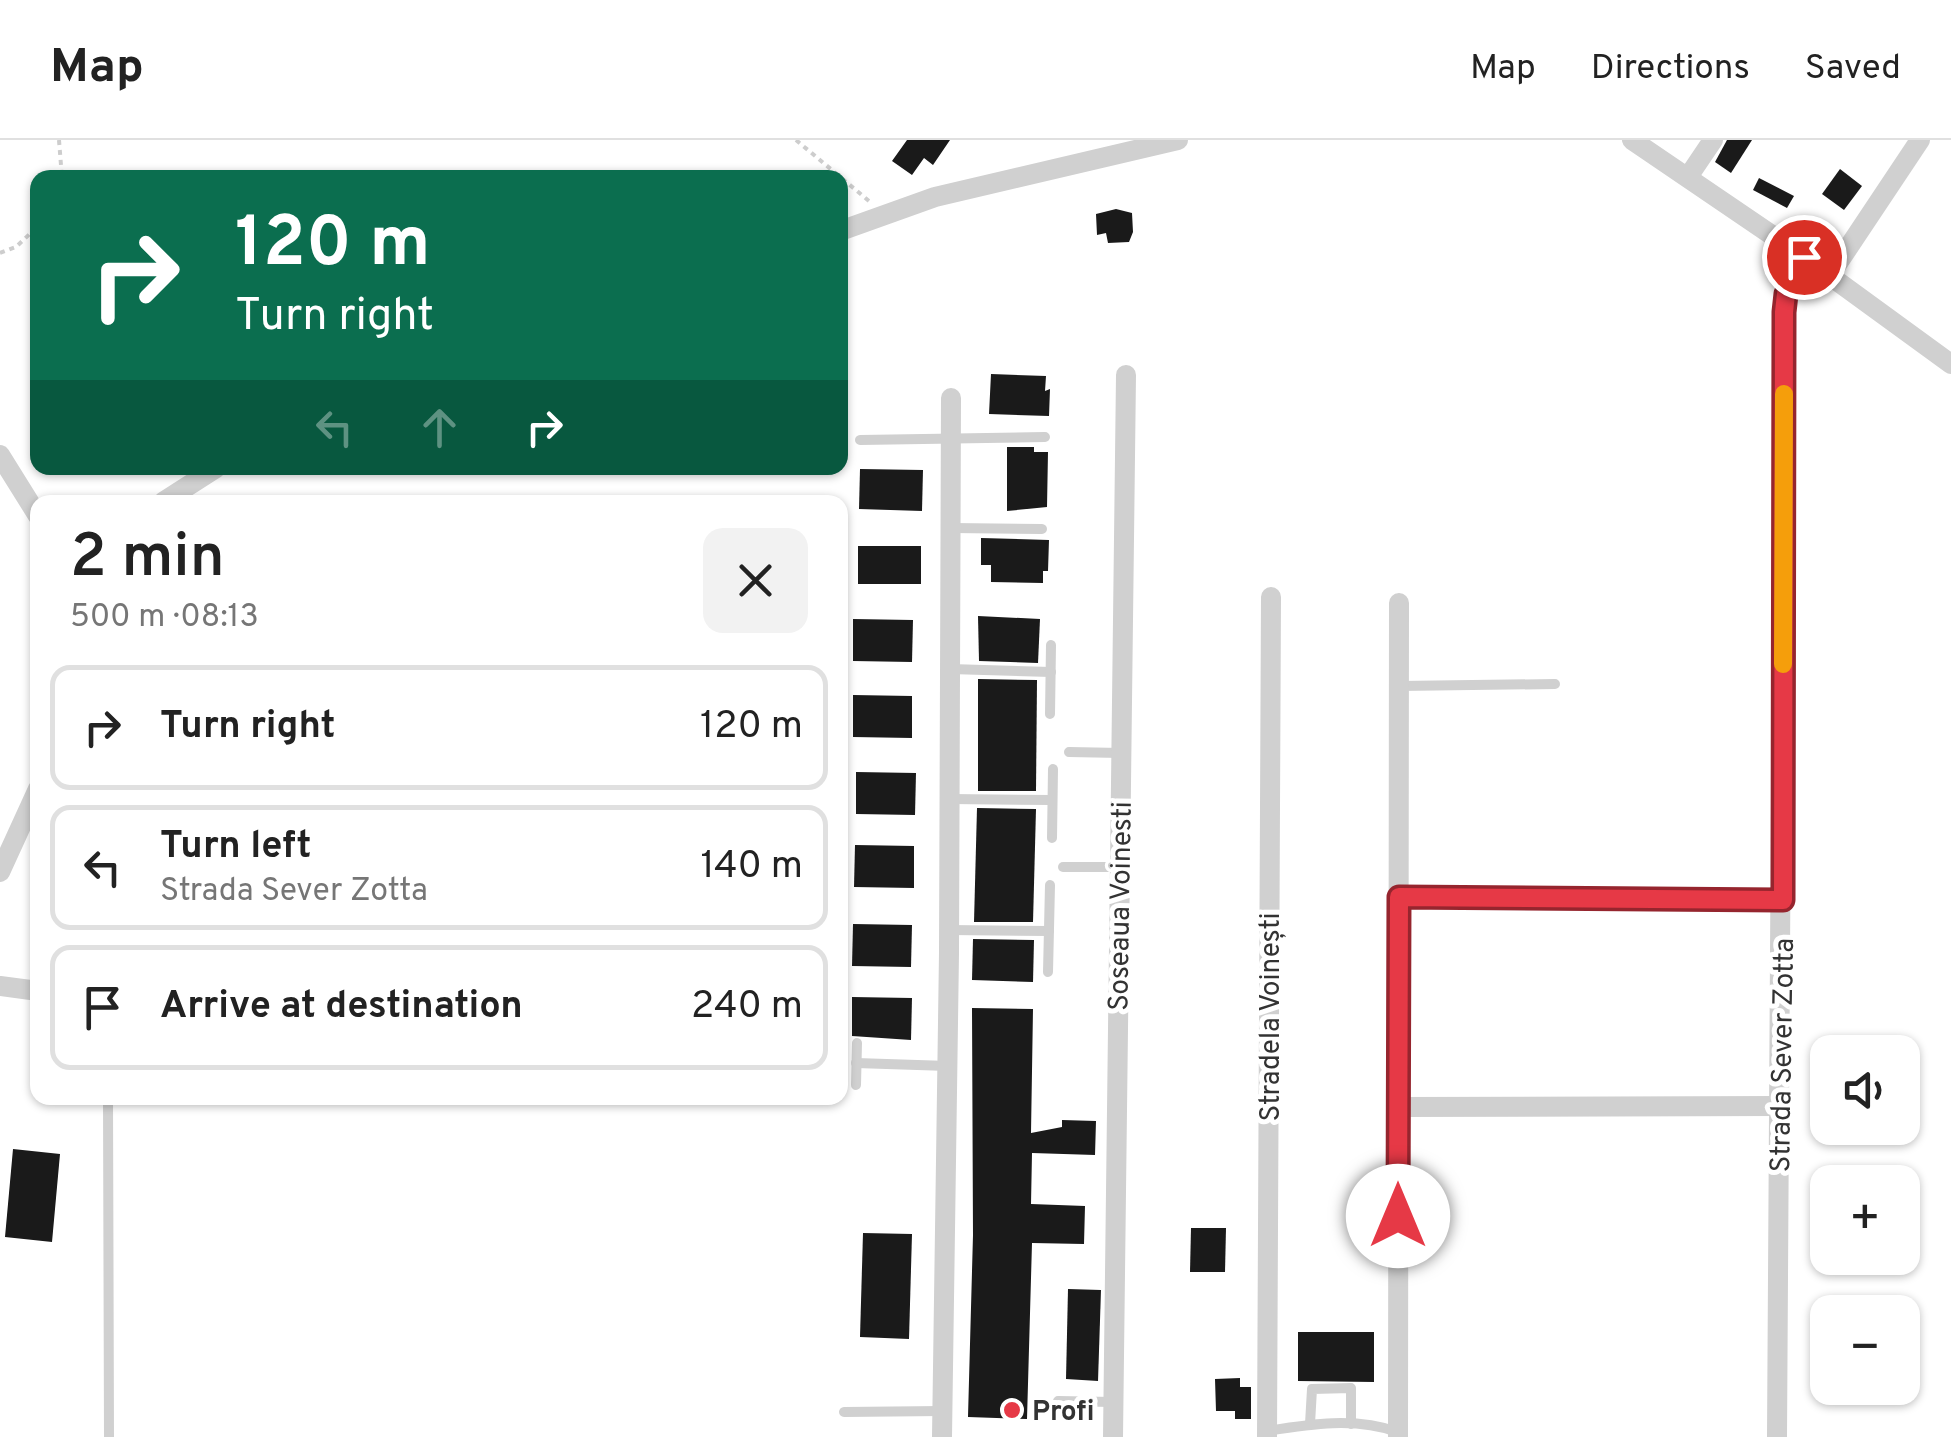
<!DOCTYPE html>
<meta charset="utf-8">
<style>
:root{--surface:#fff;--page:#f2f2f2;--text:#222;--muted:#767676;--line:#e0e0e0}
body{margin:0;font-family:Overpass,sans-serif;background:var(--page);color:var(--text);height:100vh;display:flex;flex-direction:column;font-size:38px;white-space:nowrap}
*{box-sizing:border-box;margin:0}
p{font-size:32px;color:var(--muted)}
.icon{flex:none;width:55px;height:55px;fill:none;stroke:currentColor;stroke-width:2;stroke-linecap:round;stroke-linejoin:round}
.map{position:relative;flex:1;overflow:hidden}
.sheet{position:absolute;left:30px;top:355px;width:818px;height:610px;display:flex;flex-direction:column;background:var(--surface);border-radius:20px;box-shadow:0 2px 8px #0004}
.sheet>*{flex:none}
.guide{position:absolute;left:30px;top:30px;width:818px;height:305px;border-radius:20px;box-shadow:0 2px 8px #0004;background:#0b6e4f;color:#fff;overflow:hidden}
.buttons{position:absolute;left:1810px;top:895px;display:grid;gap:20px}
.buttons a{display:grid;place-items:center;width:110px;height:110px;border-radius:20px;background:var(--surface);box-shadow:0 2px 8px #0004;font-size:50px}
.pin{position:absolute;display:grid;place-items:center;width:85px;height:85px;color:#fff;margin:-42px;border:5px solid #fff;border-radius:50%;box-shadow:0 2px 10px #0007}
.me{position:absolute;width:110px;margin:-55px;rotate:0deg;stroke-linejoin:round;filter:drop-shadow(0 0 8px #0008)}
.turn{display:flex;align-items:center;gap:35px;height:210px;padding:0 40px;font-size:45px}
.turn .icon{width:130px;height:130px;stroke-width:2.5}
.turn b{display:block;font-size:70px;line-height:85px}
.lanes{display:flex;align-items:center;height:95px;padding:0 40px;background:#0003;justify-content:center;gap:50px;direction:ltr}
.lanes .off{opacity:.35}
.round{display:grid;place-items:center;flex:none;width:105px;height:105px;border-radius:20px;background:var(--page)}
.headline{display:flex;align-items:center;justify-content:space-between;height:170px;padding:0 40px}
h1{font-size:60px;font-weight:600;line-height:75px}
ul{padding:0;list-style:none}
li{display:flex;align-items:center;gap:30px;height:125px;margin:0 20px 15px;padding:0 20px;border:5px solid var(--line);border-radius:20px}
li div{flex:1}
li b{display:block;font-size:38px}
li em{font-style:normal}
header{display:flex;align-items:center;gap:60px;box-sizing:border-box;height:140px;padding:0 50px;background:var(--surface);border-bottom:2px solid var(--line)}
header strong{font-size:48px}
nav{display:flex;gap:55px;margin-inline-start:auto;font-size:35px}
.map>svg:first-child{display:block}
.building{fill:#1a1a1a}
.lines{fill:none;stroke-linecap:round;stroke-linejoin:round}
.path{stroke:#cdcdcd;stroke-width:4;stroke-dasharray:5 5;stroke-linecap:butt}
.service{stroke:#d0d0d0;stroke-width:10}
.minor{stroke:#d0d0d0;stroke-width:20}
.route-casing{stroke:#96252e;stroke-width:25}
.route{stroke:#e63946;stroke-width:18}
.slow{stroke:#f59e0b;stroke-width:18}
.poi-dot{fill:#e63946;stroke:#fff;stroke-width:4}
.labels{text-anchor:middle;stroke-width:10;stroke-linejoin:round;paint-order:stroke}
.street-label{font-size:28px;fill:#333;stroke:#fff}
.poi-label{font-size:28px;font-weight:bold;fill:#333;stroke:#fff;text-anchor:start}
</style>
<header>
<strong>Map</strong>
<nav><a>Map</a><a>Directions</a><a>Saved</a></nav>
</header>
<div class="map">
<svg width="1951" height="1297" viewBox="0 0 1951 1297">
<rect width="100%" height="100%" fill="#fff"/>
<g class="building">
<path d="M907,0H950L933,25L924,18L912,35L892,21Z"/>
<path d="M1727,0H1752L1731,33L1715,22Z"/>
<path d="M1840,29L1862,46L1844,70L1822,54Z"/>
<path d="M1759,38L1794,56L1787,68L1753,50Z"/>
<path d="M1116,69L1132,73L1133,92L1129,102L1108,103L1106,93L1097,95L1096,74Z"/>
<path d="M991,234L1046,236L1045,251L1050,249L1049,276L989,274Z"/>
<path d="M1007,307H1034V312H1048L1047,367L1007,371Z"/>
<path d="M860,329L923,330L922,371L859,369Z"/>
<path d="M981,398L1049,400L1048,431H1043V443L991,442V425H981Z"/>
<rect x="858" y="406" width="63" height="38"/>
<path d="M978,476L1040,479L1038,523L979,521Z"/>
<path d="M853,479L913,480L912,522L853,521Z"/>
<path d="M978,539L1037,540L1036,651H978Z"/>
<path d="M853,555L912,556V598L853,597Z"/>
<path d="M856,632L916,633L915,675L856,674Z"/>
<path d="M977,668L1036,669L1033,782H974Z"/>
<path d="M855,705L914,706V748L854,747Z"/>
<path d="M853,784L912,785L911,827L852,826Z"/>
<path d="M973,799L1034,800L1033,842L972,840Z"/>
<path d="M852,857L912,858L911,900L852,896Z"/>
<path d="M972,868L1033,869L1031,993L1062,987V980L1096,981L1095,1015L1032,1013L1031,1064L1085,1066L1084,1104L1032,1103L1027,1279L968,1277L973,1095Z"/>
<path d="M13,1009L60,1014L52,1102L5,1097Z"/>
<path d="M1191,1088H1226L1225,1132H1190Z"/>
<path d="M863,1093L912,1094L909,1199L860,1197Z"/>
<path d="M1068,1149L1101,1150L1098,1241L1066,1239Z"/>
<path d="M1298,1192H1374V1242L1298,1241Z"/>
<path d="M1240,1238V1247H1251V1279H1235V1271H1216L1215,1239Z"/>
</g>
<g class="lines">
<g class="path">
<path d="M59,0L62,38"/>
<path d="M796,0L869,61"/>
<path d="M0,113L16,107L38,86"/>
</g>
<g class="service">
<path d="M860,300L1045,297"/>
<path d="M951,388L1042,389"/>
<path d="M950,529L1051,532"/>
<path d="M1400,546L1555,544"/>
<path d="M1050,574L1051,505"/>
<path d="M1069,612L1121,613"/>
<path d="M950,659L1052,660"/>
<path d="M1052,698L1053,629"/>
<path d="M1063,727H1120"/>
<path d="M949,790L1049,791"/>
<path d="M1048,832L1050,745"/>
<path d="M856,923L948,926"/>
<path d="M856,945L857,903"/>
<path d="M108,958L109,1297"/>
<path d="M1058,1261L1113,1262"/>
<path d="M844,1272L942,1271"/>
<path d="M1310,1284L1312,1249L1351,1248V1284"/>
<path d="M1267,1291C1310,1284 1356,1277 1397,1292"/>
</g>
<g class="minor">
<path d="M1632,0L1804,117L1951,224"/>
<path d="M1688,37L1713,0"/>
<path d="M840,91L935,57L1178,0"/>
<path d="M1830,135L1920,0"/>
<path d="M0,315L38,376"/>
<path d="M163,362L216,328"/>
<path d="M0,732L38,649"/>
<path d="M1399,757L1783,759"/>
<path d="M0,846L38,851"/>
<path d="M1397,967L1780,966"/>
<path d="M942,1297L949,813L951,258"/>
<path d="M1113,1297L1126,235"/>
<path d="M1267,1297L1271,457"/>
<path d="M1398,1297L1399,463"/>
<path d="M1777,1297L1784,172L1786,154L1804,117"/>
</g>
</g>
<g class="lines">
<g class="route-casing">
<path id="route" d="M1398,1076L1399,757L1783,760L1784,172L1786,154L1804,117"/>
</g>
<use href="#route" class="route"/>
<path class="slow" d="M1783,524L1784,254"/>
</g>
<circle class="poi-dot" cx="1012" cy="1270" r="10"/>
<g class="labels">
<g class="street-label">
<text transform="translate(1119 766) rotate(-89)" y="10">Soseaua Voinesti</text>
<text transform="translate(1269 877) rotate(-90)" y="10">Stradela Voinești</text>
<text transform="translate(1781 915) rotate(-89)" y="10">Strada Sever Zotta</text>
</g>
<g class="poi-label">
<text x="1032" y="1280">Profi</text>
</g>
</g>
</svg>
<div class="buttons">
<a><svg class="icon" aria-label="sound" viewBox="0 0 24 24"><path d="M4 9h4l5-4v14l-5-4H4zM17 9q2 3 0 6"/></svg></a>
<a>+</a>
<a>−</a>
</div>
<div class="pin" style="left:1804px;top:117px;background:#d93025"><svg class="icon" aria-label="arrive" viewBox="0 0 24 24"><path d="M6 21V4h12l-3 4 3 4H6"/></svg></div>
<svg class="me" style="left:1398px;top:1076px" viewBox="-20 -20 40 40"><circle r="19" fill="#fff"/><path d="M0-13L10 11 0 6-10 11z" fill="#e63946"/></svg>
<div class="guide">
<div class="turn"><svg class="icon" aria-label="right" viewBox="0 0 24 24"><path d="M7 20v-9h11M14 6l5 5-5 5"/></svg><div><b>120 m</b>Turn right</div></div>
<div class="lanes"><svg class="icon off" aria-label="left" viewBox="0 0 24 24"><path d="M17 20v-9H6M10 6l-5 5 5 5"/></svg><svg class="icon off" aria-label="ahead" viewBox="0 0 24 24"><path d="M12 20V5M6 11l6-6 6 6"/></svg><svg class="icon" aria-label="right" viewBox="0 0 24 24"><path d="M7 20v-9h11M14 6l5 5-5 5"/></svg></div>
</div>
<section class="sheet">
<div class="headline"><div><h1>2 min</h1><p>500 m · 08:13</p></div><a class="round"><svg class="icon" aria-label="close" viewBox="0 0 24 24"><path d="M6 6l12 12M18 6L6 18"/></svg></a></div>
<ul>
<li><svg class="icon" aria-label="right" viewBox="0 0 24 24"><path d="M7 20v-9h11M14 6l5 5-5 5"/></svg><div><b>Turn right</b></div><em>120 m</em></li>
<li><svg class="icon" aria-label="left" viewBox="0 0 24 24"><path d="M17 20v-9H6M10 6l-5 5 5 5"/></svg><div><b>Turn left</b><p>Strada Sever Zotta</p></div><em>140 m</em></li>
<li><svg class="icon" aria-label="arrive" viewBox="0 0 24 24"><path d="M6 21V4h12l-3 4 3 4H6"/></svg><div><b>Arrive at destination</b></div><em>240 m</em></li>
</ul>
</section>
</div>
